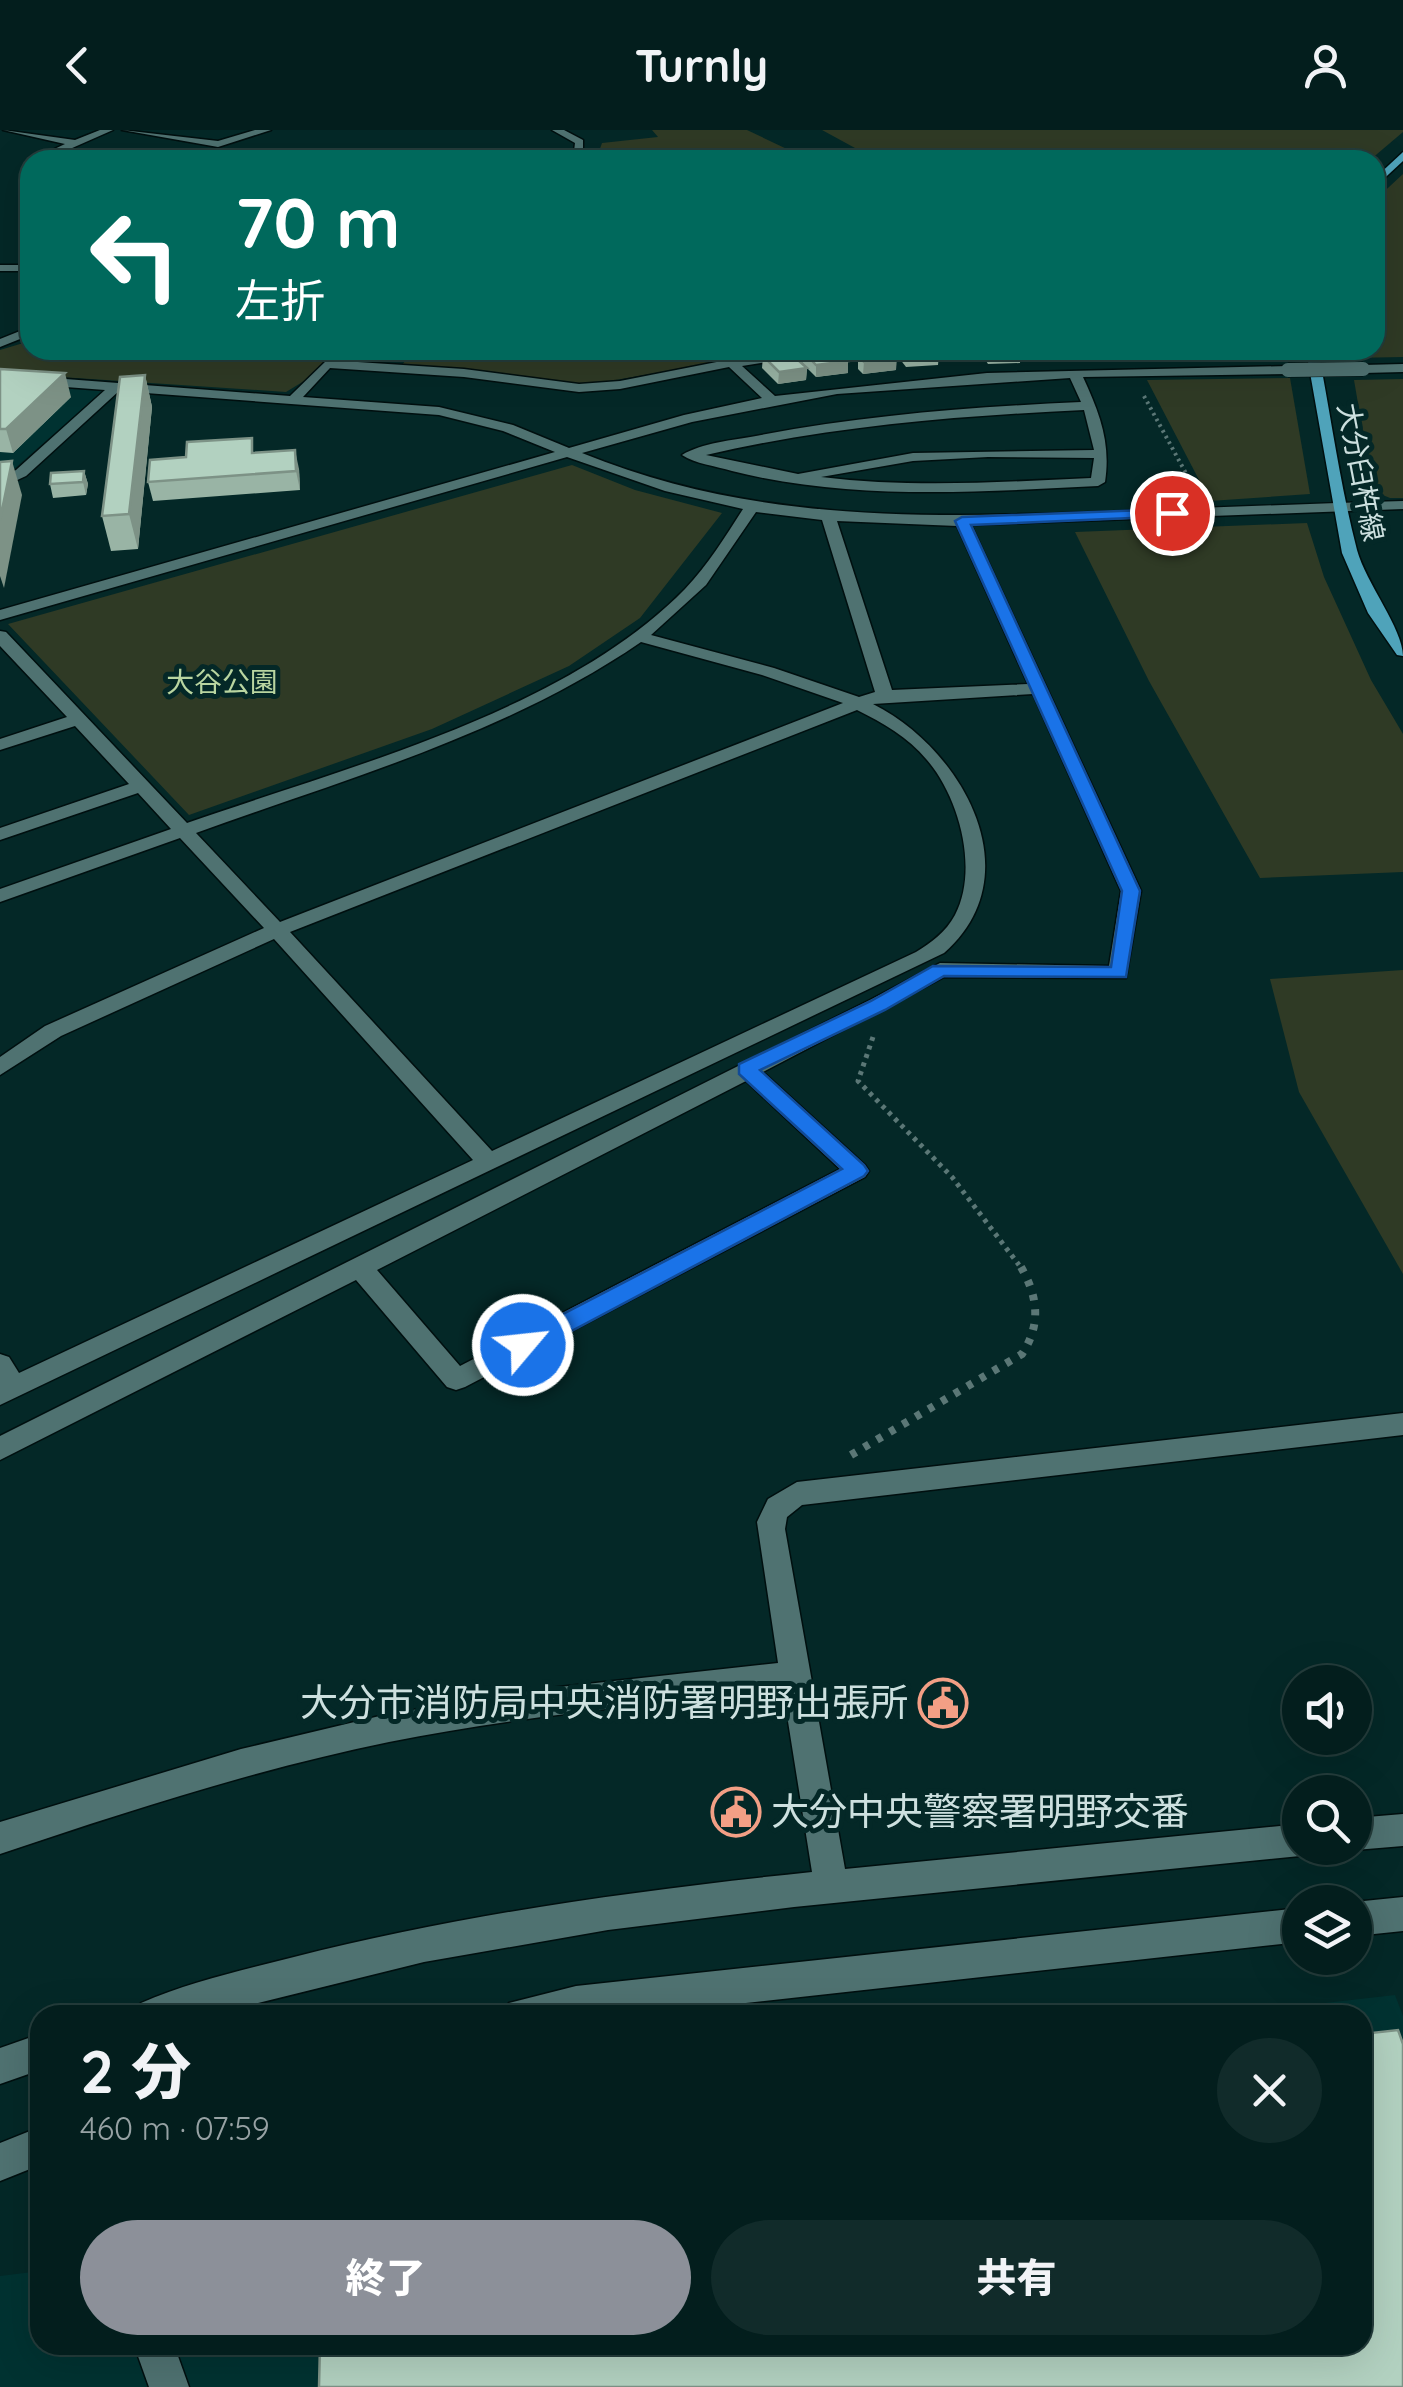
<!DOCTYPE html>
<html lang="ja">
<meta charset="utf-8">
<style>
:root{--surface:#031e1d;--page:#112b2a;--text:#f1f3f6;--muted:#97a2a4;--line:#243c3b;--accent:#8c9099}
body{margin:0;font-family:Quicksand,"Noto Sans JP",sans-serif;background:var(--page);color:var(--text);height:100vh;display:flex;flex-direction:column;font-size:38px;white-space:nowrap}
*{box-sizing:border-box;margin:0}
p{font-size:32px;color:var(--muted)}
.icon{flex:none;width:55px;height:55px;fill:none;stroke:currentColor;stroke-width:2;stroke-linecap:round;stroke-linejoin:round}
.map{position:relative;flex:1;overflow:hidden}
.details{position:absolute;left:30px;top:1875px;width:1342px;height:350px;display:flex;flex-direction:column;background:var(--surface);border-radius:30px;box-shadow:0 10px 40px #0002,0 0 0 2px var(--line)}
.details>*{flex:none}
.banner{position:absolute;left:20px;top:20px;width:1365px;height:210px;border-radius:30px;box-shadow:0 10px 40px #0002,0 0 0 2px var(--line);background:#00695c;color:#fff;overflow:hidden}
.fabs{position:absolute;left:1282px;top:1535px;display:grid;gap:20px}
.fabs a{display:grid;place-items:center;width:90px;height:90px;border-radius:50%;background:var(--surface);box-shadow:0 10px 40px #0002,0 0 0 2px var(--line);font-size:50px}
.pin{position:absolute;display:grid;place-items:center;width:85px;height:85px;color:#fff;margin:-42px;border:5px solid #fff;border-radius:50%;box-shadow:0 2px 10px #0007}
.me{position:absolute;width:110px;margin:-55px;rotate:62deg;stroke-linejoin:round;filter:drop-shadow(0 0 8px #0008)}
.turn{display:flex;align-items:center;gap:35px;height:210px;padding:0 50px;font-size:45px}
.turn .icon{width:130px;height:130px;stroke-width:2.5}
.turn b{display:block;font-size:70px;line-height:85px}
.round{display:grid;place-items:center;flex:none;width:105px;height:105px;border-radius:52px;background:var(--page)}
.summary{display:flex;align-items:center;justify-content:space-between;height:170px;padding:0 50px}
h1{font-size:60px;font-weight:800;line-height:75px}
.button{display:flex;gap:20px;margin-top:auto;padding:20px 50px}
.button a{flex:1;height:115px;border-radius:60px;background:var(--accent);color:#fff;font-size:40px;font-weight:800;line-height:115px;text-align:center}
.button a+a{background:var(--page);color:var(--text)}
header{display:flex;justify-content:space-between;align-items:center;height:130px;padding:0 50px;background:var(--surface);font-size:45px;font-weight:800}
.map>svg:first-child{display:block}
.built{fill:#003231}
.green{fill:#2f3a25}
.lines{fill:none;stroke-linecap:round;stroke-linejoin:round}
.minor-casing{stroke:#000f0f;stroke-width:3}
.major-casing{stroke:#000f0f;stroke-width:3}
.path-far2{stroke:#5b7776;stroke-width:4;stroke-dasharray:2.5 4;stroke-linecap:butt}
.path-far1{stroke:#5b7776;stroke-width:5;stroke-dasharray:4 5;stroke-linecap:butt}
.path{stroke:#5b7776;stroke-width:8;stroke-dasharray:6 9;stroke-linecap:butt}
.minor{fill:#4f7271;fill-rule:evenodd}
.major{fill:#4fa3ba;fill-rule:evenodd}
.minor-bridge-casing{stroke:#000f0f;stroke-width:15;stroke-linecap:butt}
.minor-bridge{stroke:#4f7271;stroke-width:14}
.wall{fill:#99b4a5}
.shaded-wall{fill:#7d9286}
.building{fill:#b2d1c0;stroke:#7d9286;stroke-width:2.5}
.route{fill:#1a73e8;stroke:#114b97;stroke-width:2.5}
.labels{text-anchor:middle;stroke-width:10;stroke-linejoin:round;paint-order:stroke}
.far-street-label{font-size:28px;fill:#cde0df;stroke:#042827}
.far-park-label{font-size:28px;fill:#b9d5a0;stroke:#042827}
.near-poi-label{font-size:38px;fill:#cde0df;stroke:#042827;text-anchor:end}
</style>
<header><svg class="icon" aria-label="back" viewBox="0 0 24 24"><path d="M15 5l-7 7 7 7"/></svg>Turnly<svg class="icon" aria-label="person" viewBox="0 0 24 24"><circle cx="12" cy="8" r="4"/><path d="M4 21q1-7 8-7t8 7"/></svg></header>
<div class="map">
<svg width="1403" height="2257" viewBox="0 0 1403 2257">
<rect width="100%" height="100%" fill="#042827"/>
<g class="built">
<path d="M0,252L99,258L102,262L0,351Z"/>
<path d="M1395,1865L1403,1886V2257H0V2146L40,2141V2215H1362V1885H1221Z"/>
</g>
<g class="green">
<path d="M652,0H747L808,29L596,30L602,13L658,7Z"/>
<path d="M822,0H1403V2L1370,30H877Z"/>
<path d="M1403,44V227L1351,228L1348,220H1375V70Z"/>
<path d="M30,211V220H789L581,256L401,236L412,223L355,220L286,262L0,243V220Z"/>
<path d="M1290,248L1310,364L1210,371L1147,250Z"/>
<path d="M1403,249V368H1390L1373,361L1354,250Z"/>
<path d="M572,335L635,360L722,383L640,488L569,536L432,599L189,685L8,494Z"/>
<path d="M1307,393L1324,447L1371,550L1403,604V742L1260,748L1149,551L1075,402Z"/>
<path d="M1403,840V1144L1299,962L1270,849Z"/>
</g>
<g class="lines">
<g class="minor-casing">
<g id="minor">
<path d="M3,0L75,10L100,0H113L45,30H31L65,14Z"/>
<path d="M122,0L218,11L255,0H271L218,17Z"/>
<path d="M552,0H564L583,10V30H573L575,13Z"/>
<rect x="0" y="135" width="30" height="6"/>
<path d="M30,197V205L0,217V209Z"/>
<path d="M806,220H843L742,236L775,266L987,243L1288,236L1294,240L1288,244L1083,247C1100,284 1111,313 1105,352L1098,356C977,362 851,371 732,341C716,336 695,334 682,325C701,313 734,310 756,306C864,285 972,277 1081,272L1070,248L837,264L692,292L582,323C751,392 920,388 1099,382C1200,378 1302,374 1403,371V379L971,395L1141,761L1126,848L944,847L763,942L865,1035L869,1041L865,1047L465,1257L456,1260L447,1257L356,1150L0,1330V1306L870,870L940,833L1109,836L1121,761L1033,564L873,574C961,618 1034,744 944,823L0,1275V1224L9,1227L19,1243L473,1030L274,809L61,906L0,945V927L45,896L264,798L180,708L0,772V759L171,699L138,663L0,710V698L129,654L75,596L0,620V609L67,587L0,516V501L6,502L187,693C346,637 565,582 685,459C708,435 725,407 743,379L665,361L567,327L0,490V480L555,322L503,301L439,285L119,261L26,346L0,358V348L16,340L105,260L0,252V244L290,266L327,230L464,239L579,254L620,251L732,229ZM729,237L762,268L684,285L569,318L513,295L439,277L303,267L330,238L464,247L579,262L620,259ZM1084,280L1094,320L913,323L798,344L706,325C831,296 957,286 1084,280ZM988,327L1094,328L1091,348C1001,352 911,358 821,347L913,331ZM756,382L822,390L875,562L859,567L774,538L651,505L706,455ZM837,391L957,396L1028,554L892,560ZM641,512L762,545L843,573L280,792L196,703C348,648 507,604 641,512ZM857,580C883,593 908,607 927,630C959,667 979,739 955,785C946,802 931,813 916,822L492,1021L290,802ZM746,951L840,1039L460,1236L377,1140Z"/>
<path d="M1403,234V242L1363,243L1357,239L1363,235Z"/>
<path d="M1403,1283V1305L802,1375L787,1387L785,1399L845,1739L1300,1694V1718H1313L1300,1726L794,1777L608,1800L424,1832L210,1885H135L141,1873C189,1852 243,1840 294,1827C463,1784 638,1760 812,1742L783,1560C651,1574 519,1586 389,1612C257,1639 128,1681 0,1724V1692L241,1619L388,1584L541,1559L778,1533L757,1392L768,1369L797,1352Z"/>
<path d="M1403,1684V1716L1355,1720L1349,1718H1355V1688Z"/>
<path d="M1403,1767V1801L1355,1806L1354,1772Z"/>
<path d="M1300,1778V1812L636,1885H503L509,1873L576,1856Z"/>
<path d="M40,1904V1940L0,1954V1918Z"/>
<path d="M40,1997V2035L0,2051V2013Z"/>
<path d="M134,2215H174L189,2257H149Z"/>
</g>
</g>
<g class="major-casing">
<g id="major">
<path d="M1403,22V31L1375,57V48Z"/>
<path d="M1306,220H1318C1331,286 1340,355 1357,420C1366,453 1403,499 1403,526L1397,525L1368,483L1342,423Z"/>
</g>
</g>
<path class="path-far2" d="M1144,266L1195,360"/>
<path class="path-far1" d="M873,907L858,951L952,1047L1019,1135"/>
<path class="path" d="M851,1325L1022,1224C1043,1192 1037,1163 1018,1132"/>
<use href="#minor" class="minor"/>
<use href="#major" class="major"/>
<g class="minor-bridge-casing">
<path id="minor-bridge" d="M1288,240L1363,239"/>
</g>
<use href="#minor-bridge" class="minor-bridge"/>
</g>
<g class="wall">
<path d="M801,220H836L848,231V243L816,247L807,238L806,250L778,254L762,238L763,226L806,237L801,231Z"/>
<path d="M851,220H888L896,240L863,244L858,239V232L851,225Z"/>
<path d="M893,220H937L939,223L938,235L906,237Z"/>
<path d="M943,220H975L974,230L950,231Z"/>
<path d="M984,220H1021L1020,233L988,234L983,226Z"/>
<path d="M1026,220H1067L1066,229L1033,230Z"/>
<path d="M1073,220H1111L1109,229H1079Z"/>
<path d="M0,239L71,267L13,323L0,322Z"/>
<path d="M145,245L152,277L138,419L111,421L102,386Z"/>
<path d="M255,323L299,339L300,360L153,371L148,352Z"/>
<path d="M84,341L88,354L86,365L53,368L50,354Z"/>
</g>
<g class="shaded-wall">
<path d="M897,228L896,240L863,244L864,232Z"/>
<path d="M848,231V243L816,247V235Z"/>
<path d="M807,238L806,250L778,254L779,242Z"/>
<path d="M65,243L71,267L13,323L6,299Z"/>
<path d="M145,245L152,277L138,419L129,384Z"/>
<path d="M295,320L299,339L300,360L296,341Z"/>
<path d="M12,331L22,365L4,458L0,446V390Z"/>
<path d="M84,341L88,354L86,365L83,352Z"/>
</g>
<g class="building">
<path d="M802,220H836L848,231L816,235Z"/>
<path d="M859,220H888L897,228L864,232L859,227L865,226Z"/>
<path d="M903,220H937L939,223L907,225Z"/>
<path d="M988,220H1021L1022,221L990,222Z"/>
<path d="M789,222L807,238L779,242L763,226Z"/>
<path d="M0,239L65,243L6,299H0Z"/>
<path d="M145,245L129,384L102,386L120,247Z"/>
<path d="M252,308V323L295,320L296,341L148,352L150,330L186,327L187,312Z"/>
<path d="M12,331L0,390V332Z"/>
<path d="M84,341L83,352L50,354L51,343Z"/>
<path d="M1398,1900L1403,1914V2257H319L320,2215H1362V1904Z"/>
</g>
<path class="route" d="M1172,379L1177,380V386L971,395L1140,761L1126,847L944,846L885,880L760,940L864,1035L868,1041L864,1046L532,1222H515L511,1215L515,1209L842,1039L739,944V934L871,871L933,836L1111,837L1122,761L955,391L962,387Z"/>
<defs>
<g id="civic-ring" transform="scale(2.5)"><circle r="9.5" fill="#042827" stroke="#f39f85" stroke-width="1.5"/><path d="M-.6-6.5H3V-4.5H.6V-3L4-1V1h2V6H-6V1h2V-1L-.6-3ZM-1.2 2.5V6h2.4V2.5Z" fill="#f39f85"/></g>
</defs>
<g fill-rule="evenodd">
<use href="#civic-ring" x="943" y="1573"/>
<use href="#civic-ring" x="736" y="1682"/>
</g>
<g class="labels">
<g class="far-street-label">
<text transform="translate(1361 342) rotate(79)" y="10">大分臼杵線</text>
</g>
<g class="far-park-label">
<text x="222" y="562">大谷公園</text>
</g>
<g class="near-poi-label">
<text x="908" y="1586">大分市消防局中央消防署明野出張所</text>
<text x="771" y="1695" text-anchor="start">大分中央警察署明野交番</text>
</g>
</g>
</svg>
<div class="fabs">
<a><svg class="icon" aria-label="sound" viewBox="0 0 24 24"><path d="M4 9h4l5-4v14l-5-4H4zM17 9q2 3 0 6"/></svg></a>
<a><svg class="icon" aria-label="search" viewBox="0 0 24 24"><circle cx="10" cy="10" r="6"/><path d="M15 15l6 6"/></svg></a>
<a><svg class="icon" aria-label="layers" viewBox="0 0 24 24"><path d="M12 4l9 5-9 5-9-5zM3 14l9 5 9-5"/></svg></a>
</div>
<div class="pin" style="left:1172px;top:383px;background:#d93025"><svg class="icon" aria-label="arrive" viewBox="0 0 24 24"><path d="M6 21V4h12l-3 4 3 4H6"/></svg></div>
<svg class="me" style="left:523px;top:1215px" viewBox="-20 -20 40 40"><circle r="17" fill="#1a73e8" stroke="#fff" stroke-width="3"/><path d="M0-11L8 9 0 5-8 9z" fill="#fff"/></svg>
<div class="banner">
<div class="turn"><svg class="icon" aria-label="left" viewBox="0 0 24 24"><path d="M17 20v-9H6M10 6l-5 5 5 5"/></svg><div><b>70 m</b>左折</div></div>
</div>
<section class="details">
<div class="summary"><div><h1>2 分</h1><p>460 m · 07:59</p></div><a class="round"><svg class="icon" aria-label="close" viewBox="0 0 24 24"><path d="M6 6l12 12M18 6L6 18"/></svg></a></div>
<div class="button"><a>終了</a><a>共有</a></div>
</section>
</div>
